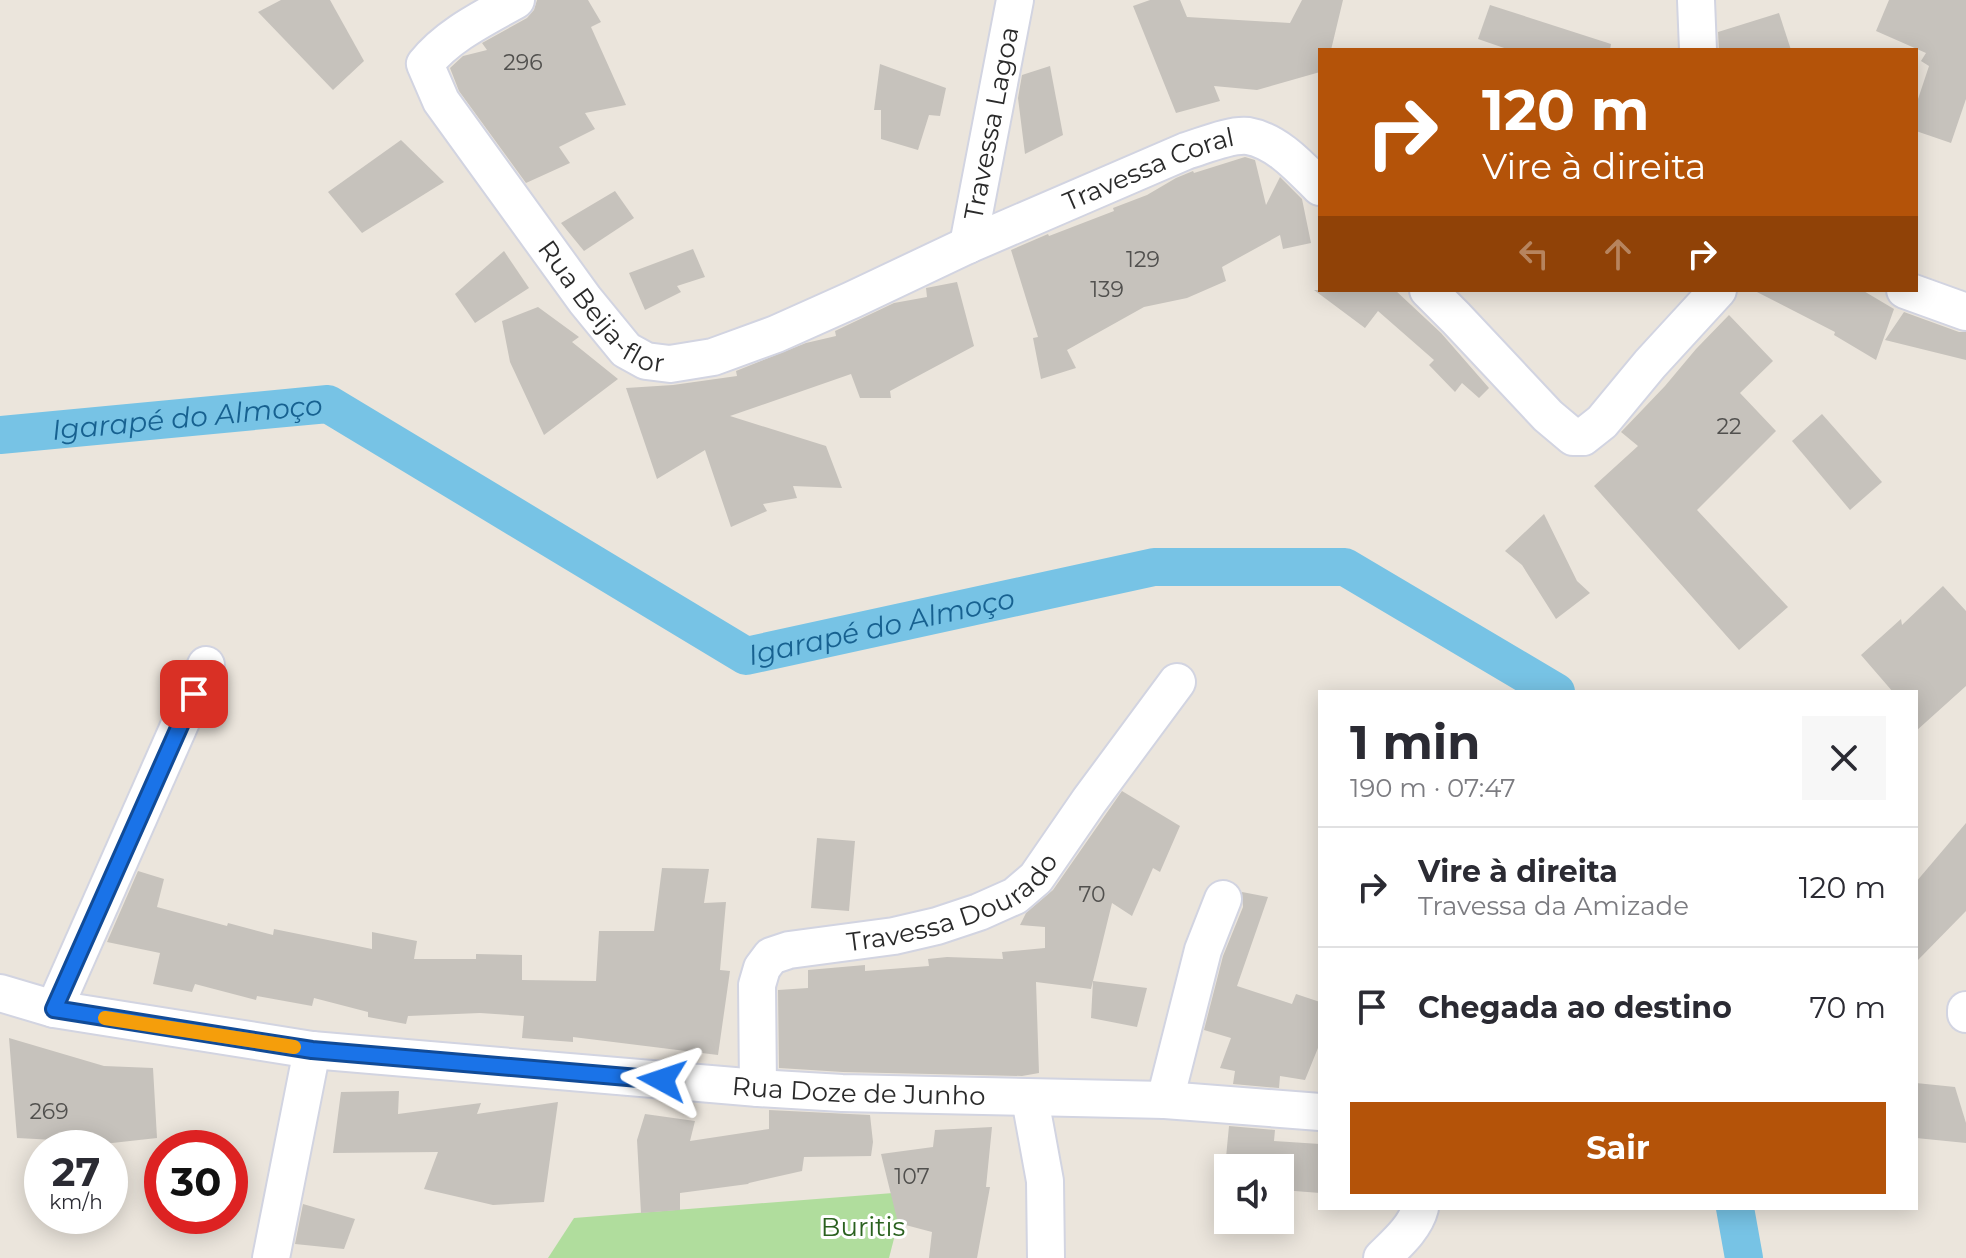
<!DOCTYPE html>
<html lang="pt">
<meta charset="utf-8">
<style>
:root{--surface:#fff;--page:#f7f7f7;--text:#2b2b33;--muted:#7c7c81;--line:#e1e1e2;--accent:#b45309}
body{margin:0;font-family:Montserrat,sans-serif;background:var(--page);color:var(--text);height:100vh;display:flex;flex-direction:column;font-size:30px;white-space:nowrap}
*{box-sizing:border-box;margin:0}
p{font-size:26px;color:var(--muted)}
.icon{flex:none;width:44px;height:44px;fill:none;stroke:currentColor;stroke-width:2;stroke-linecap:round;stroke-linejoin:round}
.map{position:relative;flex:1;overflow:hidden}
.drawer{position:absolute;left:1318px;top:690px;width:600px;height:520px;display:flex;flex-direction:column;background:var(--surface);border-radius:0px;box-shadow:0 4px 20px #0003}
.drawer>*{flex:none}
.top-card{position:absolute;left:1318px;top:48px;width:600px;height:244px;border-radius:0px;box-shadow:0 4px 20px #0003;background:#b45309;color:#fff;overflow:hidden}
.fabs{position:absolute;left:1214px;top:1154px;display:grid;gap:16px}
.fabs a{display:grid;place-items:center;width:80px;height:80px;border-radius:0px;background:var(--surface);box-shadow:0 4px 20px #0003;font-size:40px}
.speed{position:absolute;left:24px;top:1130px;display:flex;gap:16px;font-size:40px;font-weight:700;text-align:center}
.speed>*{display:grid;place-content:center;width:104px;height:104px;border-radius:50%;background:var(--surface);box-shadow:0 4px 20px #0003;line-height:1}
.speed small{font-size:20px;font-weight:400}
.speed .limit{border:12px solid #d22;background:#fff;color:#111}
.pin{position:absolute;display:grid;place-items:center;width:68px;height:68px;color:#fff;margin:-34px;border-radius:16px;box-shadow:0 4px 12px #0006}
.me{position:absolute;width:88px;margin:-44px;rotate:275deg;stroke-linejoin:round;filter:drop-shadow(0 0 6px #0008)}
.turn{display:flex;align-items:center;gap:28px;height:168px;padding:0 32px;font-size:36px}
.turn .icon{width:104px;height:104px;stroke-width:2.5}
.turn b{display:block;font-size:56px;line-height:68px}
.lanes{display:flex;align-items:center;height:76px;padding:0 32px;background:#0003;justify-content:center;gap:40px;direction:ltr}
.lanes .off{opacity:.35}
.round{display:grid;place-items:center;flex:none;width:84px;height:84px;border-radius:0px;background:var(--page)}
.head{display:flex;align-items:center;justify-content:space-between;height:136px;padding:0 32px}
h1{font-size:48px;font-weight:700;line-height:60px}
.button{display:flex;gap:16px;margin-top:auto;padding:16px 32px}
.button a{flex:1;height:92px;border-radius:0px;background:var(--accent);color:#fff;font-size:32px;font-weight:700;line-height:92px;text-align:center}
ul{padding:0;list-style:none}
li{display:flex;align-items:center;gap:24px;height:120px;padding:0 32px;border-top:2px solid var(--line)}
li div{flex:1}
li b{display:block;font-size:30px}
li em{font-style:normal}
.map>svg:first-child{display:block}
.green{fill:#b0dd9d}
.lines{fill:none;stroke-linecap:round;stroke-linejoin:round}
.canal{stroke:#77c3e5;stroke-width:38}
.building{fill:#c6c2bc}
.street-casing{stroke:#d2d4e1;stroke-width:40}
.street{stroke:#fff;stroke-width:36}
.route-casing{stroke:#114b97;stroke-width:20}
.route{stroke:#1a73e8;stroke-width:14}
.slow{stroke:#f59e0b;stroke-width:14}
.labels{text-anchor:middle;stroke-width:6;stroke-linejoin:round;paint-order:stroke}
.number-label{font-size:22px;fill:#51504e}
.street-label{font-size:26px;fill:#2a2a2a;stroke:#fff}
.park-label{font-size:26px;fill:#2a611f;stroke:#fff}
.water-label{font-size:28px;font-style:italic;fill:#176190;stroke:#fff}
</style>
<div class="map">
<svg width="1966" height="1258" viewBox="0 0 1966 1258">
<rect width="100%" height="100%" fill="#ebe5dc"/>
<path class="green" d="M906,1192L889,1258H548L574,1218Z"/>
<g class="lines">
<g class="canal">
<path id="s1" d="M0,435L328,404L746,656L1154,567H1345L1556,692"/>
<path d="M1735,1208L1744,1258"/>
</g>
</g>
<g class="building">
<path d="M281,0H330L364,61L333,90L258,12Z"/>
<path d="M537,0H588L601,22L591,27L626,105L585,113L595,129L559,147L570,163L526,183L459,91L450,68L463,56L487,50L482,43L527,18L534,10Z"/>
<path d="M1150,0H1180L1187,17L1290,23L1302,0H1343L1331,50H1320V72L1257,90L1214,86L1220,101L1176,113L1133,6Z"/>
<path d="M1889,0H1966V99L1951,143L1916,131V105L1929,66L1921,61L1926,53L1876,31Z"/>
<path d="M1490,5L1611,44L1610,50H1510L1478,39Z"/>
<path d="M1779,13L1791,50H1719L1718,32Z"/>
<path d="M880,64L946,88L940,116L929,115L918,150L881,139V110H874Z"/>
<path d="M1050,66L1063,135L1025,154L1018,98L1022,75Z"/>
<path d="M401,140L444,182L362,233L328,192Z"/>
<path d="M1245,157L1255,160L1266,205L1280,177L1302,199L1311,243L1283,249L1280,235L1222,267L1226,281L1187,298L1144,307L1067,350L1076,368L1041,379L1033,338L1038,337L1011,250L1048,234L1049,236L1114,211L1113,208L1147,195L1176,178L1193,171L1194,173Z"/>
<path d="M615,191L634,218L584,251L561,223Z"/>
<path d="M693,249L705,277L677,286L681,292L645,310L629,273Z"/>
<path d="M504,251L529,288L475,323L455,294Z"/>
<path d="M957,282L974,346L890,391L891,398H860L851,374L730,416L826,446L842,488L793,486L797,498L763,504L767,511L731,527L705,450L657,479L626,388L673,385L737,376L736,371L806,343L836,336L835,331L894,303L927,297L926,288Z"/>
<path d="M1314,290H1395L1441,333L1489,388L1479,398L1462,383L1455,392L1429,365L1434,360L1378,311L1365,328Z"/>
<path d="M1753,290H1862L1894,309L1876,360L1834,335L1835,332Z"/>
<path d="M538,307L579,337L572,342L618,379L544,435L510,362L502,321Z"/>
<path d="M1904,312L1959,332H1966V360L1885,340Z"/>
<path d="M1729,315L1773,361L1740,393L1776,431L1697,510L1788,607L1739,650L1594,486L1638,446L1621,432L1665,386L1696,349Z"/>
<path d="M1822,414L1882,482L1850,510L1792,441Z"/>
<path d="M1544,514L1577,581L1590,593L1556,619L1522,565L1505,551Z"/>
<path d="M1943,586L1966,611V686L1916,731V692H1893L1861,655L1901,619L1902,625Z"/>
<path d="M1122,791L1180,826L1160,872L1153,868L1132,916L1112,903L1091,989L1036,982L1039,1073L1022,1076L843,1072L779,1068L778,990L808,988V970L865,965V971L929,966L928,959L947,957L1003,959L1002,952L1045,948V927L1020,925L1026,913L1053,890Z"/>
<path d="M1966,823V911L1916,962V882Z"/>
<path d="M817,838L855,841L849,911L811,908Z"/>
<path d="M662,868L709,869L704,903L726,902L720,970L730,971L718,1055L573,1037V1042L522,1038L524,1016L480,1013L408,1016L406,1024L368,1017V1012L314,998L312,1006L257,996L256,1000L195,984L192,992L153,984L160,953L107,942L138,871L164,879L157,907L227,926L228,923L273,935L274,929L372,949V932L417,941L414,959H476V954L522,955V980L596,981L599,931H654Z"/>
<path d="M1242,892L1268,897L1237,986L1292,1004L1296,994L1320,1002V1043L1305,1080L1280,1076L1279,1088L1233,1084L1235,1071L1220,1068L1231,1038L1204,1030L1223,956L1243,907Z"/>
<path d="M1093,981L1147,988L1137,1027L1091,1018Z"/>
<path d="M9,1038L104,1066L153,1068L157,1138L112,1143L17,1138Z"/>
<path d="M1916,1083L1955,1087L1966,1123V1143L1916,1138Z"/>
<path d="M399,1091L398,1114L481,1103L477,1114L558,1102L544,1202L493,1205L424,1189L438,1152L333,1153L341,1092Z"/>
<path d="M769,1110L870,1115L873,1142L871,1156L804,1157L802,1171L749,1183L748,1184L680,1193V1210L641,1213L637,1140L645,1114L695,1121L690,1141L769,1129Z"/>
<path d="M1229,1126L1275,1130L1274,1141L1320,1144V1193L1282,1190L1284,1168H1225Z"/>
<path d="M992,1127L986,1187H990L977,1258H929L932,1232L898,1223L881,1154L933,1147L935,1130Z"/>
<path d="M303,1204L355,1219L344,1249L295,1244Z"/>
</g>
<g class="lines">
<g class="street-casing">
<g id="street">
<path id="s2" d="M516,0C484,18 448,35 425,64L441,101L585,300L626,350L646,361L670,364L713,357L776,334L852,300L968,245L1186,151C1203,146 1230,134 1248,136C1277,141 1300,167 1320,187"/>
<path d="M1696,0L1698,50"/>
<path id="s3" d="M968,245L1015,0"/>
<path d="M1428,290L1456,318L1548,416L1573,437H1583L1602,422L1650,364L1718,290"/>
<path d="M1905,290L1966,312"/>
<path id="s4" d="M0,993L54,1009L312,1050L758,1088L842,1093L1165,1100L1320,1112"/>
<path d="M54,1009L206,665"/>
<path d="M1966,1010V1014"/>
<path id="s5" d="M758,1088L757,985L762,968L771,956L789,950L894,936L937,926L979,912L1015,896L1036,878L1089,801L1177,682"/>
<path d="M1030,1099L1045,1181L1046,1258"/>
<path d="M1165,1100L1203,950L1223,899"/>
<path d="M271,1258L312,1050"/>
<path d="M1382,1258C1396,1244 1415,1228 1420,1208"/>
</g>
</g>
<use href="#street" class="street"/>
</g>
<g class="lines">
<g class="route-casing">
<path id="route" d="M194,694L54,1009L312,1050L662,1080"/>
</g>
<use href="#route" class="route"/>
<path class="slow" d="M105,1018L294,1047"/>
</g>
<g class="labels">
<g class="number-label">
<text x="523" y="70">296</text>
<text x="1143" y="267">129</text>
<text x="1107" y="297">139</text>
<text x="1729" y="434">22</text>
<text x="1092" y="902">70</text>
<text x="49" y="1119">269</text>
<text x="912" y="1184">107</text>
</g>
<g class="street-label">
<text dy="9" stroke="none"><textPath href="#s3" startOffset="124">Travessa Lagoa</textPath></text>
<text dy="9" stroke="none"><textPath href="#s2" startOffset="1028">Travessa Coral</textPath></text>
<text dy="9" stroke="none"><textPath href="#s2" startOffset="416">Rua Beija-flor</textPath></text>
<text dy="9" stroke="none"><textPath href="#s5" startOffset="328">Travessa Dourado</textPath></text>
<text dy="9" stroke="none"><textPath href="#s4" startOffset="866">Rua Doze de Junho</textPath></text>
</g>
<g class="park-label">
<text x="863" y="1236">Buritis</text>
</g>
<g class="water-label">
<text dy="10" stroke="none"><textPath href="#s1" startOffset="188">Igarapé do Almoço</textPath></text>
<text dy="10" stroke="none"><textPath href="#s1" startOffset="956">Igarapé do Almoço</textPath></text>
</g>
</g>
</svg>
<div class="fabs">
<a><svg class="icon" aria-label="sound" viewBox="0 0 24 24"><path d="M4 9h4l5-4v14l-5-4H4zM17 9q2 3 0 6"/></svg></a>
</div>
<div class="speed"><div>27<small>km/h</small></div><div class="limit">30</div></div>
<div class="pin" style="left:194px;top:694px;background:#d93025"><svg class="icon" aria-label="arrive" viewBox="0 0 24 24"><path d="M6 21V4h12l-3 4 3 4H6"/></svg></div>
<svg class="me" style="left:662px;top:1080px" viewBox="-20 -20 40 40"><path d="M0-17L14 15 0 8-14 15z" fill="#1a73e8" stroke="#fff" stroke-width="4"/></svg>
<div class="top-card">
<div class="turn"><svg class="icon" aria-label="right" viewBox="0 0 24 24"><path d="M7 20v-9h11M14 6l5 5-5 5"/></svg><div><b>120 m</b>Vire à direita</div></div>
<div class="lanes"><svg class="icon off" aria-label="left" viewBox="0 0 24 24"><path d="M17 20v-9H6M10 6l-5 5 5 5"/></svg><svg class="icon off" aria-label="ahead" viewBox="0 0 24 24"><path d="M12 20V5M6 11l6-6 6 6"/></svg><svg class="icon" aria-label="right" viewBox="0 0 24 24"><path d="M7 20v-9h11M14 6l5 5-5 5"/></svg></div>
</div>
<section class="drawer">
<div class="head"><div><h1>1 min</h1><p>190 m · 07:47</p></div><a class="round"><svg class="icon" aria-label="close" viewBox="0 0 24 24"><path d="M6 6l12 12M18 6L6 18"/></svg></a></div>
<ul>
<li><svg class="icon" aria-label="right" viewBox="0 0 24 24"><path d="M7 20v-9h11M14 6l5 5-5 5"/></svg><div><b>Vire à direita</b><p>Travessa da Amizade</p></div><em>120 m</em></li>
<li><svg class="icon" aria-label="arrive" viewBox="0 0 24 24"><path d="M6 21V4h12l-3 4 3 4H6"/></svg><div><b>Chegada ao destino</b></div><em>70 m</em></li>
</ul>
<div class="button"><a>Sair</a></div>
</section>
</div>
